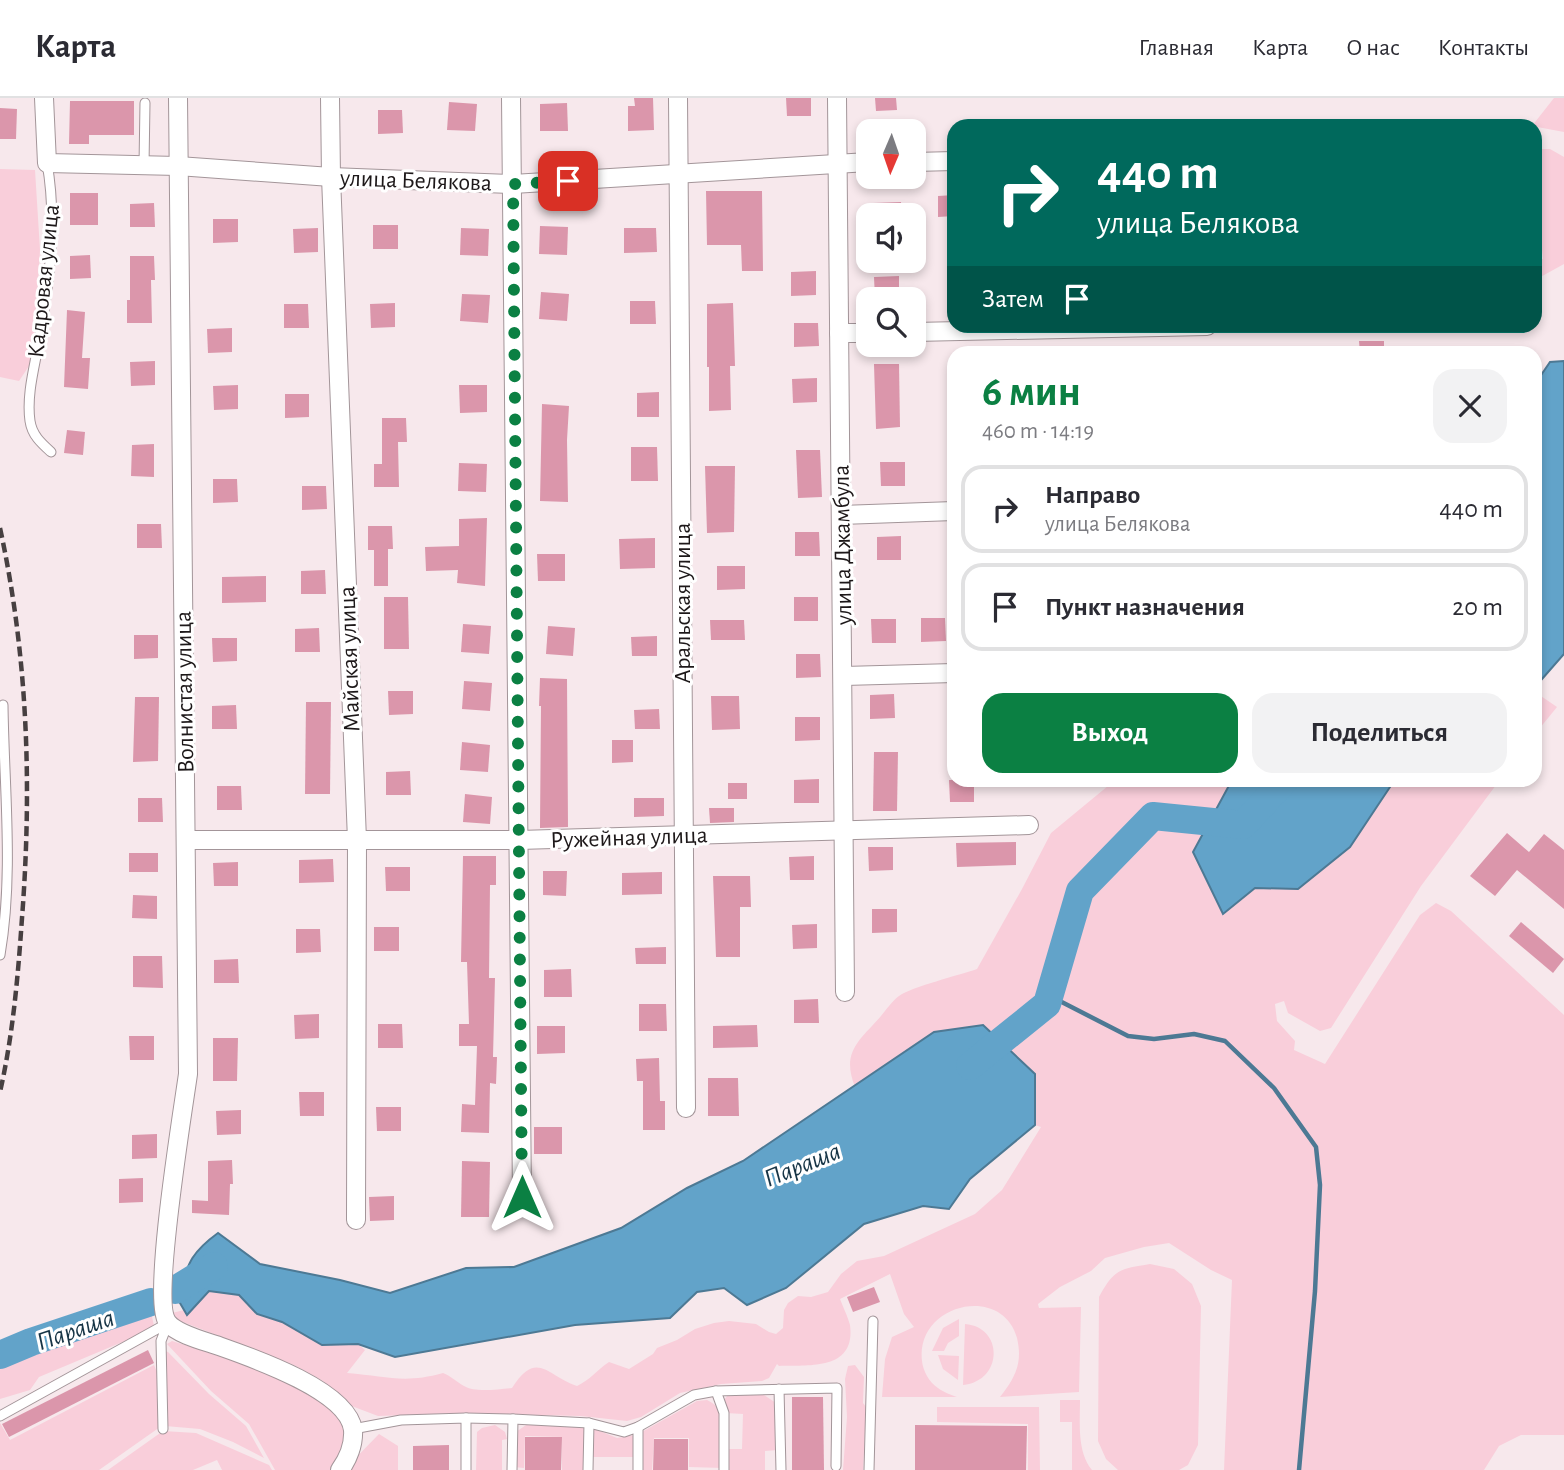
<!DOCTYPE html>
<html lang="ru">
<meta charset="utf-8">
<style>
:root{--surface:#fff;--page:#f2f2f3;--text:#2b2b33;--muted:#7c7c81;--line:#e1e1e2;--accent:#0b8043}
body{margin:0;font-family:"Alegreya Sans",sans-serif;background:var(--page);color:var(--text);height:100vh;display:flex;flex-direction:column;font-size:26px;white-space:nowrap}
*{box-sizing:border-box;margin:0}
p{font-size:23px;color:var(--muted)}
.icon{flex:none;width:38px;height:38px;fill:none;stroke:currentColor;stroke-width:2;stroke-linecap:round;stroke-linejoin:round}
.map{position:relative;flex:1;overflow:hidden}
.details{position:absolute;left:947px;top:248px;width:595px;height:441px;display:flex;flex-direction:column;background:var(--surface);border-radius:21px;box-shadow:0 4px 10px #0003}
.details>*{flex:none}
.guide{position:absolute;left:947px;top:21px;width:595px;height:214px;border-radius:21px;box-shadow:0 4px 10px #0003;background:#00695c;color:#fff;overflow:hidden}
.needle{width:46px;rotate:182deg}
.tools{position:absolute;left:856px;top:21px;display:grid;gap:14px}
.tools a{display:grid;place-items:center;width:70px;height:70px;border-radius:14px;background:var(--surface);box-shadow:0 4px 10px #0003;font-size:35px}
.pin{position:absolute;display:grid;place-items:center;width:60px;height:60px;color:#fff;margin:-30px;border-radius:14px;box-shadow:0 4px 10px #0006}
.me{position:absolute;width:77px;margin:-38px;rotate:0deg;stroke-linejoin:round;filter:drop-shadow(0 0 5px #0008)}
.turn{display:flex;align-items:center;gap:24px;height:147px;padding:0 35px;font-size:32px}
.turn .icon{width:91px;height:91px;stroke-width:2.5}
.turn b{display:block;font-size:49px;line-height:60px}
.then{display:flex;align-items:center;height:66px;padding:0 35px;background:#0003;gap:14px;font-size:26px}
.round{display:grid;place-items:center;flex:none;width:74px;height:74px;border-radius:21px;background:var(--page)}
.headline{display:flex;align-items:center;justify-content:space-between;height:119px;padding:0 35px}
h1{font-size:42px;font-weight:700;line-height:52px;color:var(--accent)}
.button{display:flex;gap:14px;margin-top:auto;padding:14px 35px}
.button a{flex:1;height:80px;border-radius:21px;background:var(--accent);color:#fff;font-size:28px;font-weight:700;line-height:80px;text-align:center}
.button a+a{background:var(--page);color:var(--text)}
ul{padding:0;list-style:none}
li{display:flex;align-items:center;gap:21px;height:88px;margin:0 14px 10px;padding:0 21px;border:4px solid var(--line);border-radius:21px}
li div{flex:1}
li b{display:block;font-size:26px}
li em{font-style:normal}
header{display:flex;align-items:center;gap:42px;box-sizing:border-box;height:98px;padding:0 35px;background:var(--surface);border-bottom:2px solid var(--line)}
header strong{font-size:33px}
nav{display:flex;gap:38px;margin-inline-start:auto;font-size:24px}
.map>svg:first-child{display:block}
.green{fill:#f9ceda}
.water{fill:#62a3c9;stroke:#4d7994;stroke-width:2}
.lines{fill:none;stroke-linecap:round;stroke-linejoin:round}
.stream{stroke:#4d7994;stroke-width:4.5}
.river{stroke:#62a3c9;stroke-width:28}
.building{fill:#db96ab}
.service-casing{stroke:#a39599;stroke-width:11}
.minor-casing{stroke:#a39599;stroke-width:20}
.service{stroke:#fff;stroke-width:9}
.minor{stroke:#fff;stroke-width:18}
.rail{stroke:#474041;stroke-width:4.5;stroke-dasharray:10 5;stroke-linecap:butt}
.route{stroke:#0b8043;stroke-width:12;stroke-dasharray:0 21.6}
.labels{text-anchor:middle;stroke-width:6;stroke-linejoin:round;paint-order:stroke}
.street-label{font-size:24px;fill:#1d1819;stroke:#fff}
.water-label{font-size:26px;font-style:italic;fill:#173546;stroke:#fff}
</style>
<header>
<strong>Карта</strong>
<nav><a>Главная</a><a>Карта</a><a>О нас</a><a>Контакты</a></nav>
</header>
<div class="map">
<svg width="1564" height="1372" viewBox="0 0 1564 1372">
<rect width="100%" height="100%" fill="#f7e8ec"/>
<g class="green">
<path d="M1554,0H1564V34L1532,28Z"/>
<path d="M1535,51H1550L1564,59V166L1535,182V160L1543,161L1538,116L1535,110Z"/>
<path d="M0,71L35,72L40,152L33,262L19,283L0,279Z"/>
<path d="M1535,594L1557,609L1535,636Z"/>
<path d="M1114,683H1232L1225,694L1224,816L1255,790L1298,791L1350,749L1394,683H1499L1421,788L1331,930L1320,933L1288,915L1284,903L1275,906L1277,923L1295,943L1294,952L1325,966L1420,817L1436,805L1451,813L1564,917V1337H1521L1499,1348L1484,1372H1224L1232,1182L1211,1172L1169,1145L1144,1149L1105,1160L1091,1173L1060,1189L1038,1206L1039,1210L1081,1209L1079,1294L1000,1299C1015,1280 1023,1265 1017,1240C1002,1185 915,1206 922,1263C923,1273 929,1284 938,1290C943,1294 951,1297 957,1299H882L885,1261L892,1239L914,1229L904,1216L890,1176L840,1201C843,1209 848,1219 850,1227C856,1273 809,1267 779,1268L777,1266L769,1280L762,1283L721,1286L680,1295L641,1319L627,1323L581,1318L460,1315L378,1318L349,1307L323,1283L294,1267L175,1221L172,1215L184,1212L187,1217L209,1193L239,1197L257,1216L282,1224L322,1247L358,1246L365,1252L347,1275C386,1278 404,1286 443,1275C451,1278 457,1284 464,1288C476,1295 498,1291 512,1290C537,1251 547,1278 577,1288C590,1282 597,1272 609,1264L629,1271L653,1256L657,1250L677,1242L695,1231L714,1225L729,1223L756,1226L769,1234L776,1236L783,1230L784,1212L788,1205L798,1198L811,1199L828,1194L841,1176L857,1163L884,1158L975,1116L1002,1092L1041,1029L1035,1027V976L983,927L934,934L855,989C841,954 859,943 881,918C886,912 892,903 899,898C911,889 960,877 977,871L1022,791L1051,735Z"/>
<path d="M1150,1166L1174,1171L1192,1186L1201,1208L1198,1347L1188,1367L1179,1372H1118L1106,1361L1098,1343L1099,1199C1114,1171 1120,1171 1150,1166Z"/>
<path d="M150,1209L154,1228L151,1232L39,1279L30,1292L0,1301V1263L73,1235Z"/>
<path d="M959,1221V1238L948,1245L944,1253H932L943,1230Z"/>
<path d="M965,1226C1004,1229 1003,1283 963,1287Z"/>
<path d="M172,1243L247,1266L332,1305L349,1335L335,1372H275L249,1326L211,1293L167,1246Z"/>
<path d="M165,1253L168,1254L209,1296L246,1328L264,1360L233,1344L200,1331L165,1328Z"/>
<path d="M938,1257L959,1258L958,1282L943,1271Z"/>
<path d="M154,1267L159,1279L160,1329L99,1372H0V1325L10,1342Z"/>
<path d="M855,1267L864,1279L863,1305L866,1309L863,1372H843L847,1319L845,1281L848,1268Z"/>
<path d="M728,1297H764L776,1305L778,1352L765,1353V1372H726V1351H742L743,1316L726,1315L724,1302Z"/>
<path d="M707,1302C731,1312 723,1347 723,1370L689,1369V1340H654L652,1372H639L640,1335L697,1303Z"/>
<path d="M1060,1302H1080C1080,1325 1077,1354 1092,1372H1072V1324H1060Z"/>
<path d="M937,1309H1039L1040,1372H1028V1326L937,1324Z"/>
<path d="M529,1325L580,1326L585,1329L587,1372H562V1339L525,1338L524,1370L513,1369L516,1334Z"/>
<path d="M495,1327L505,1334L507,1341L502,1342V1372H476L477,1334L482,1330Z"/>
<path d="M590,1329L617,1340L636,1337V1359H590Z"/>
<path d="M163,1333L196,1335L269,1367L272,1372H222L217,1362L193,1372H108Z"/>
<path d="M379,1336L398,1348V1372H344Z"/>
</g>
<g class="water">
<path d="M1564,263V556L1535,589V286L1550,264Z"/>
<path d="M1232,682H1394V683L1350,749L1298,791L1255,790L1223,816L1193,754Z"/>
<path d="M983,927L1035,976V1027L970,1081L949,1111L923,1108L864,1126L786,1190L747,1207L724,1190L697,1194L670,1220L575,1227L395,1259L358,1246L322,1247L282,1224L257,1216L239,1197L209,1193L187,1217L177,1200C188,1167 189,1156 218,1135L260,1166L340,1182L390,1195L466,1170L514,1169L621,1130L687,1090L743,1063L934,934Z"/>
</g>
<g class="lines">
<path class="stream" d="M1050,898L1128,938L1154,941L1194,936L1225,943L1274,990L1316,1049L1320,1087L1315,1193L1299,1372"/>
<g class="river">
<path d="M970,968L1047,906L1080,793L1153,718L1243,727L1285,682"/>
<path d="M175,1192L214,1168"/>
<path d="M0,1257L31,1244L151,1204"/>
</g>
</g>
<g class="building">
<path d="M634,0H653L654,32L628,33V8H635Z"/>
<path d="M786,0H811V18H787Z"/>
<path d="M875,0H896L897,12L876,13Z"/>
<path d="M70,3H134V37H89V46H69Z"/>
<path d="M449,4L477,6L475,33L447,32Z"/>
<path d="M567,5L568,33H540V6Z"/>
<path d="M0,10L17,11L16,41H0Z"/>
<path d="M378,12H402L403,35L378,36Z"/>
<path d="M706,93H762L763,173H742L741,147H707Z"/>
<rect x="70" y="95" width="28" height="32"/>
<path d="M954,97V118L938,119V98Z"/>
<path d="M901,104L902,117H874L873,105Z"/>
<path d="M154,105L155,129H130V106Z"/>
<path d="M213,121H238V144L213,145Z"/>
<rect x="373" y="127" width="25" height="24"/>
<path d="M540,128L568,129L567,157L539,156Z"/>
<path d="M318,130V154L294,155L293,131Z"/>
<path d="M461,130L489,131L488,158L460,157Z"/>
<path d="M624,130H656L657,154L624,155Z"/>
<path d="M90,157L91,180L70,181V158Z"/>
<path d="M130,158H154L155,182H151L152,225H127V202H130Z"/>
<path d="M816,173V197L791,198V174Z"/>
<path d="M899,178V201H875L874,179Z"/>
<path d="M541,194L569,196L567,223L539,221Z"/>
<path d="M462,196L490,197L488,225L460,223Z"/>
<path d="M630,203H655L656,226H630Z"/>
<path d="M395,205V229L371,230L370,206Z"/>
<path d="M733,205L735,268H730L731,312L709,313V269H707V206Z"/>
<path d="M284,206H308L309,230H284Z"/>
<path d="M67,212L85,214L82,260H90L88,291L64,289Z"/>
<path d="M794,225H818L819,248L794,249Z"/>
<path d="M232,230V254L208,255L207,231Z"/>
<path d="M1359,243H1384V256H1360Z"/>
<path d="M155,263V287L131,288L130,264Z"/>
<path d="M874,266H899L900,329L876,331Z"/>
<path d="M817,280V304L793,305L792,281Z"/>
<path d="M238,287V311L214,312L213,288Z"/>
<path d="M459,287H487V314L460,315Z"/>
<path d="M659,294V319H637V295Z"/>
<path d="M285,296H309V319L285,320Z"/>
<path d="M542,306L569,308L567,342L568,404L540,403Z"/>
<path d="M382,320H406L407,344H398L399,389H374V366H382Z"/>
<path d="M67,332L85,334L83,357L64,355Z"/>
<path d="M154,346V379L131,378L132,347Z"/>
<path d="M631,349H657L658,383H631Z"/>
<path d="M796,352H820L822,399L798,400Z"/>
<path d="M880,364H905V388H881Z"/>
<path d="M459,365L487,366L486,394L458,393Z"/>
<path d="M705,368H735L734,434L707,435Z"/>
<path d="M213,381H237L238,404L213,405Z"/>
<path d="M302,388H326L327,411L302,412Z"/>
<path d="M487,420L485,488L457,485L458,472L426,473L425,449L459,448V421Z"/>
<path d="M137,426H161L162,450H137Z"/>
<path d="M368,428H392L393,451H388V488H374V452H368Z"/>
<path d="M795,434H819L820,458H795Z"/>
<path d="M901,438V462H877V439Z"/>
<path d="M655,440V470L620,471L619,441Z"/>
<path d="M537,456H565V483H538Z"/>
<path d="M717,468H745V491L717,492Z"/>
<path d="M325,472L326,496H301V473Z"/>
<path d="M266,478V504L222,505V479Z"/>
<path d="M384,499H408L409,551H384Z"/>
<rect x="794" y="499" width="24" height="24"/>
<path d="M921,520H945L946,543L921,544Z"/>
<path d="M871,521H896V545H872Z"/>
<path d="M710,522H744L745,542H711Z"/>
<path d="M463,526L491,528L489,556L461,554Z"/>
<path d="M548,528L575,530L573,558L546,556Z"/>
<path d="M319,530L320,554H295V531Z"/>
<path d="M134,537H158V560L134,561Z"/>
<path d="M657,538V558H632L631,539Z"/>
<path d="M212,540H237V563L213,564Z"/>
<path d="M796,556H820L821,579L796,580Z"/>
<path d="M540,580L567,581L568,729L540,730L541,608H539Z"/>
<path d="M464,583L492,585L490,613L462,611Z"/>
<path d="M388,593H413V616L389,617Z"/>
<path d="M894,596L895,620L870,621V597Z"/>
<path d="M711,598H739L740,631L712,632Z"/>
<path d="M135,599H159L158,663L133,664Z"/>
<path d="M306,604H331L330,696H305Z"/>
<path d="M236,607L237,631H212V608Z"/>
<path d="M659,611L660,631H635L634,612Z"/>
<path d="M795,619H820V642L795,643Z"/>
<path d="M612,642H633V664L612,665Z"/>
<path d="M462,644L490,647L488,674L460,672Z"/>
<path d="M874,654H898L897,713H873Z"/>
<path d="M410,673L411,697H386V674Z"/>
<path d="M819,681V705H794V682Z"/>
<path d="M949,682H974V704H950Z"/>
<rect x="728" y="685" width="19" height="16"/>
<path d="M217,688H241L242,712H217Z"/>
<path d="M465,696L492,699L490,726L463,724Z"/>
<path d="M138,700H162L163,724H138Z"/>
<path d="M634,700H664V718L634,719Z"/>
<path d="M709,710H734V724L710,725Z"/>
<path d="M1507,735L1529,754L1544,736L1564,752V811L1517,772L1495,798L1470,778Z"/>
<path d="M1016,744V767L957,769L956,745Z"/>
<path d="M868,749H893V772L869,773Z"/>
<rect x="129" y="755" width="29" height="19"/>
<path d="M463,758H496V787H490L489,880H495L493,959H497L496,986L490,985L489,1035L461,1034L462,1006L475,1007L477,948H459V926H469L467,864H461Z"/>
<path d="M814,758V782H790L789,759Z"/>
<path d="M333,761L334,784L299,785V762Z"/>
<path d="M238,764V788H214L213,765Z"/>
<path d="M385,769H410V793H386Z"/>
<path d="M543,773H567L566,798L543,797Z"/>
<path d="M662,774V796L622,797V775Z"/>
<path d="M713,778H750L751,809H740V859H716Z"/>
<path d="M133,797L157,798V821L132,820Z"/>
<path d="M872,811H897V834L872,835Z"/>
<path d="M1521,824L1564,861L1553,875L1509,838Z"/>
<path d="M817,826V850L793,851L792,827Z"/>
<rect x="374" y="829" width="25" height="24"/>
<path d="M296,831H320L321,854L296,855Z"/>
<path d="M666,849V866H636L635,850Z"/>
<path d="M133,858H162L163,890L133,889Z"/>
<path d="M238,861L239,885H214V862Z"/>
<path d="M571,871L572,899H544V872Z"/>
<path d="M818,901L819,925H794V902Z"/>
<path d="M639,906H666L667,933H639Z"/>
<path d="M319,916V940L295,941L294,917Z"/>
<path d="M378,926H402L403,950H378Z"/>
<path d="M757,927L758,949L713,950V928Z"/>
<path d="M537,928H565V955L537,956Z"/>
<path d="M129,938H154V962H130Z"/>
<path d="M213,940H238L237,983H213Z"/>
<path d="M659,960L660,1003H665V1032H643V983H637L636,961Z"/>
<path d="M708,980H738L739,1018H708Z"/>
<path d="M299,994H324V1018H300Z"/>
<path d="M376,1009H401V1033H377Z"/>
<path d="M241,1012V1036L217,1037L216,1013Z"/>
<rect x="534" y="1029" width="28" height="27"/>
<path d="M157,1036V1060L132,1061V1037Z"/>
<path d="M232,1062L233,1086H230L229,1117L192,1115V1102L208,1103V1063Z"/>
<path d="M462,1063L490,1064L489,1119H461Z"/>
<path d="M143,1080V1104L119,1105V1081Z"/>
<path d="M394,1098V1122L370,1123L369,1099Z"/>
<path d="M874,1189L880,1204L853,1214L847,1199Z"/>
<path d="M148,1252L154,1265L9,1339L2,1326Z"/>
<path d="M792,1299H823L824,1372H792Z"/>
<path d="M915,1327L1027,1328L1026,1372H915Z"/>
<path d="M525,1339H562L561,1372H525Z"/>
<path d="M654,1341H688V1372H653Z"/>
<path d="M449,1347V1372H413V1348Z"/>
</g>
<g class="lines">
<g class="service-casing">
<g id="service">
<path d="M47,65C57,121 50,180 40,237C36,264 26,295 30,323C32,337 41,345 51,354"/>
<path d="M144,67L145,5"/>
<path d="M0,857C14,775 4,690 3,607"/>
<path d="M779,1291L781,1372"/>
<path d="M716,1293L724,1315V1372"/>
<path d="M0,1318L168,1225L161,1243L163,1331"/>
<path d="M466,1320L513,1321L512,1372"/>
<path d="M513,1321L589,1325"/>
<path d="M638,1329L694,1297L716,1293L837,1290L836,1368"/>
<path d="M353,1331L401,1322L466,1320V1372"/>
<path d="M588,1372L589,1325L624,1334L638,1329V1372"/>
<path d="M869,1372L873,1223"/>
</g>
</g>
<g class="minor-casing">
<g id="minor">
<path d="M44,0L47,65L178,68L331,79L513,86L868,64"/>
<path d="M178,0L188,976C183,1012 151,1205 168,1225C177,1236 204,1243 216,1247C250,1259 348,1292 353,1332C354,1346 348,1361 340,1372"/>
<path d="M330,0L331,79L357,742L356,1122"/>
<path d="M511,0L522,1099"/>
<path d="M678,0L686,1010"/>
<path d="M837,0L845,894"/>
<path d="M914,64L954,63"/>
<path d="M914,234L1207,228"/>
<path d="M839,235H868"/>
<path d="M841,417L954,413"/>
<path d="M844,578L954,575"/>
<path d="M186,742H519L1029,727"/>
</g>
</g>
<use href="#service" class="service"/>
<use href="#minor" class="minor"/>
<path class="rail" d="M0,430C28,559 32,689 22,820C18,878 13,937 0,994"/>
</g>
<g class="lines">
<path class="route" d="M522,1099L513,86L568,83"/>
</g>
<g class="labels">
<g class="street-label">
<text transform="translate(416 82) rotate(2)" y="8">улица Белякова</text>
<text transform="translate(43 183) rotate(-84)" y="8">Кадровая улица</text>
<text transform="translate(842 447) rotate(-91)" y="8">улица Джамбула</text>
<text transform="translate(682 505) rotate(-90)" y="8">Аральская улица</text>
<text transform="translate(349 561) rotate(-92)" y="8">Майская улица</text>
<text transform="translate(184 594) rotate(-91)" y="8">Волнистая улица</text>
<text transform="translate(629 739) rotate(-2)" y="8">Ружейная улица</text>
</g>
<g class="water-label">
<text transform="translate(802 1066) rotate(-22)" y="9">Параша</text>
<text transform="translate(75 1231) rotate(-19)" y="9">Параша</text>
</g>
</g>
</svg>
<div class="tools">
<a><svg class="needle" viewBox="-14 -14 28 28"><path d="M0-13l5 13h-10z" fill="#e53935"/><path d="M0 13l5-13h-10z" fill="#7c7c81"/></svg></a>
<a><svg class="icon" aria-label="sound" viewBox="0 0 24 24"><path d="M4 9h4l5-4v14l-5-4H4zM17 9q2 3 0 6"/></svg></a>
<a><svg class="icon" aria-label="search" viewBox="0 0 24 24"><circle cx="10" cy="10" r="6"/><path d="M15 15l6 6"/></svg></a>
</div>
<div class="pin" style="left:568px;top:83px;background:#d93025"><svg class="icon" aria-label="arrive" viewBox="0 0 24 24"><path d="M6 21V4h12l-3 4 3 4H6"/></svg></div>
<svg class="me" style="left:522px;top:1099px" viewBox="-20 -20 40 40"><path d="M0-17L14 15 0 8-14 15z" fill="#0b8043" stroke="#fff" stroke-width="4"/></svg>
<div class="guide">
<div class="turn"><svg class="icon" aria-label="right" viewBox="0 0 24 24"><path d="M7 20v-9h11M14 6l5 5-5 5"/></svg><div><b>440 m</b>улица Белякова</div></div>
<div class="then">Затем<svg class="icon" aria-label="arrive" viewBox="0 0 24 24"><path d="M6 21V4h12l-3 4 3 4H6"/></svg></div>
</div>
<section class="details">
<div class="headline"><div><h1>6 мин</h1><p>460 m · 14:19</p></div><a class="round"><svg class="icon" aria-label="close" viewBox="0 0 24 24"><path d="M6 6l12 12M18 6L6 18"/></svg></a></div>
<ul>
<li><svg class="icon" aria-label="right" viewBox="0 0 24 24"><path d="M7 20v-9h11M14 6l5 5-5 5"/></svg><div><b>Направо</b><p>улица Белякова</p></div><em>440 m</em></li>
<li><svg class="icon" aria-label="arrive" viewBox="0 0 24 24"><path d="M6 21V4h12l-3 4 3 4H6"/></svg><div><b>Пункт назначения</b></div><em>20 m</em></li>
</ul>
<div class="button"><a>Выход</a><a>Поделиться</a></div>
</section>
</div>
